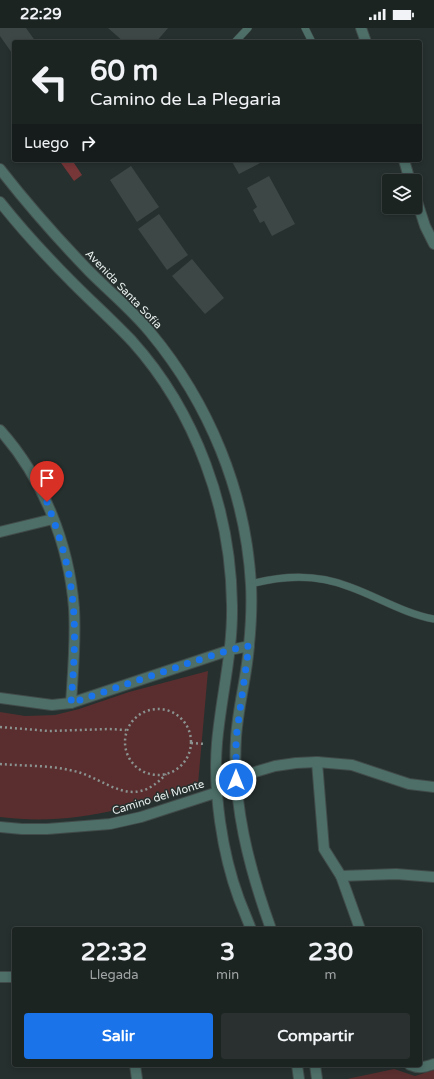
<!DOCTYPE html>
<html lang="es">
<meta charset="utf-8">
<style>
:root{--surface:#1c2422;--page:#29302f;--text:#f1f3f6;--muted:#a0a4a5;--line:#3a4140;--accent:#1a73e8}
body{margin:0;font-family:"Varela Round",sans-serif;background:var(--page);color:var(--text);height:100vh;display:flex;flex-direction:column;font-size:15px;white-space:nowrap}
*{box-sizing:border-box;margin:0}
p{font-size:13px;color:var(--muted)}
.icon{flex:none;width:22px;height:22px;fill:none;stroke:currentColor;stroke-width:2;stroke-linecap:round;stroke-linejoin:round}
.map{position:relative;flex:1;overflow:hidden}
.details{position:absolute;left:12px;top:899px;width:410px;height:140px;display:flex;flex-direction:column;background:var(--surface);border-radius:4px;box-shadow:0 2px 6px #0003,0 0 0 1px var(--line)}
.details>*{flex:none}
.banner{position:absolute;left:12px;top:12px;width:410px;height:122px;border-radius:4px;box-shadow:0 2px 6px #0003,0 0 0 1px var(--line);background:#1c2422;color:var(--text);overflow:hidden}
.tools{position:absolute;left:382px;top:146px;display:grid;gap:8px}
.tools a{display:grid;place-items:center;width:40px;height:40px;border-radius:4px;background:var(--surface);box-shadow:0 2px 6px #0003,0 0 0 1px var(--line);font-size:20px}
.pin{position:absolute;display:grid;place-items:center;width:34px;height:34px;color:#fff;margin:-41px -17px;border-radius:50% 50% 50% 0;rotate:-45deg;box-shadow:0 0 4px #0007}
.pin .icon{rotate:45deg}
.me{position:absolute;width:44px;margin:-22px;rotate:0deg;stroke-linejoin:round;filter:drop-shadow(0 0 3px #0008)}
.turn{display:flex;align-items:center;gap:14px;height:84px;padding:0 12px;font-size:18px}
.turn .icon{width:52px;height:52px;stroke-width:2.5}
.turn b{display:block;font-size:28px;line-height:34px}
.then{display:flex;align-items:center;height:38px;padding:0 12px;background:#0003;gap:8px;font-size:15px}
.eta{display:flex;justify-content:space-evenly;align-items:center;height:68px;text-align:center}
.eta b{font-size:24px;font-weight:700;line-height:28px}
.primary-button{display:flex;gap:8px;margin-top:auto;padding:8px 12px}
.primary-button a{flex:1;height:46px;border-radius:4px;background:var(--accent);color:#fff;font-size:16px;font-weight:700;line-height:46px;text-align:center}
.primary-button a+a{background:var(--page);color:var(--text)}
.status{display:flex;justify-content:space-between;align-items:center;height:28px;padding:0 20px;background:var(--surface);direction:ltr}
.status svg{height:11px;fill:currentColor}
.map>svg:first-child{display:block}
.green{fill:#5a2e2f}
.water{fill:#773638}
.building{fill:#3d4846}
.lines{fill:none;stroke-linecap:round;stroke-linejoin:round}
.service-casing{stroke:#414b49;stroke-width:8}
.minor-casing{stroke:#414b49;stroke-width:12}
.path{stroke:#8b9391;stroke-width:2.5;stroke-dasharray:2 3;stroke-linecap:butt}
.service{stroke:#4d6f68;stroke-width:7}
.minor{stroke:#4d6f68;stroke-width:10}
.route{stroke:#1a73e8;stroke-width:7;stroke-dasharray:0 12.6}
.labels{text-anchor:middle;stroke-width:3;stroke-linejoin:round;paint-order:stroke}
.street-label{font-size:11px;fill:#e8efed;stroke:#26302e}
</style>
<div class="status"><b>22:29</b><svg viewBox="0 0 49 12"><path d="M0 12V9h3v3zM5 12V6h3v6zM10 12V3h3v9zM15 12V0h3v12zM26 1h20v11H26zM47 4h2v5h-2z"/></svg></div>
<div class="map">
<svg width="434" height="1051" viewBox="0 0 434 1051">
<rect width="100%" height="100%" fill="#26302e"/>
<g class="green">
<path d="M208,643L198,756C135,781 68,798 0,789V684L25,688L55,687L79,681L129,664Z"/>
<path d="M394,1041L415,1048L434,1042V1051H347Z"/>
</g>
<path class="water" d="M59,132H72L82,147L74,153Z"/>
<g class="building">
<path d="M0,0H26L36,14H14V28L0,8Z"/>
<path d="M108,0H168L156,14H136L133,12L132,14H124Z"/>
<path d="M231,132H261L262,134L239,146Z"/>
<path d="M131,138L159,179L137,194L110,152Z"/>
<path d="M269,148L295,196L272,208L264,193L260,195L253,182L257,179L247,160Z"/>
<path d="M159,186L188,227L167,242L138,201Z"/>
<path d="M192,231L224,270L205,286L172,248Z"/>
</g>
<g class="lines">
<g class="service-casing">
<g id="service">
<path d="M305,0L312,14"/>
<path d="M235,14L248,0"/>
<path d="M251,556C284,547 318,546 350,559C378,569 405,586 434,591"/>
</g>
</g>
<g class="minor-casing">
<g id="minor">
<path d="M361,0L366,14"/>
<path d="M404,132L410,153"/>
<path d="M0,141C28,177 58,211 90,244C110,264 132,282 150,304C209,375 246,464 251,557C252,577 251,597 249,617C247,648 238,678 236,710C232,775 249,840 271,901"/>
<path d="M415,167L425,198L434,216"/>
<path d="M0,174C23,203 48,230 74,256C93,275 113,293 132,313C196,384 231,482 232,577C233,624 221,669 217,715C213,764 222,825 239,871C243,881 247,891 251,901"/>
<path d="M0,402C43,450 69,516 74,580C76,612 73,644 71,675"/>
<path d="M0,504L53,491"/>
<path d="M0,670L52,677L71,675L230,622L249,618"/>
<path d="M317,734L324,821L341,848L360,901"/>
<path d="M0,799L22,801H47L110,796L141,789L218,764L236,752L255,744L275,738L296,735L317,734L352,737L409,756L434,759"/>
<path d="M341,848L396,846L434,849"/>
<path d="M0,949H14"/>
<path d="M135,1037L137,1051"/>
<path d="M297,1037L299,1051"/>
<path d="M315,1037L317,1051"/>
<path d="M410,1037C419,1041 425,1039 434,1036"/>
</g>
</g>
<g class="path">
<circle cx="158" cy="714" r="33"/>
<path d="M0,699L49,703L109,701L126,702"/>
<path d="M191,715L205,716"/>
<path d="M0,736C24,738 50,737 74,743C108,751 132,784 166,746"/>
</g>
<use href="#service" class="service"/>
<use href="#minor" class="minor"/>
</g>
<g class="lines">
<path class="route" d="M47,474C57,501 67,530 71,559C77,597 74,637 71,675L195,633L230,622L249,618L236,710V752"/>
</g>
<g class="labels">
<g class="street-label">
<text transform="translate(124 261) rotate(46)" y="4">Avenida Santa Sofía</text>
<text transform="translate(158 769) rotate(-17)" y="4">Camino del Monte</text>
</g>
</g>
</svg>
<div class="tools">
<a><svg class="icon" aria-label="layers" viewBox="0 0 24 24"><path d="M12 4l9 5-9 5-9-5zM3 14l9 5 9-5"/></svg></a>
</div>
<div class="pin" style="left:47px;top:474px;background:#d93025"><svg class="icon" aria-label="arrive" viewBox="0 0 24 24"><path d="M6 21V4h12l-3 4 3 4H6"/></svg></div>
<svg class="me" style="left:236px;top:752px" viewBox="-20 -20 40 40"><circle r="17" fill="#1a73e8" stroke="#fff" stroke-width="3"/><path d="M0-11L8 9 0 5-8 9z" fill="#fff"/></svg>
<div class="banner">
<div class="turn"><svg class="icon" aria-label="left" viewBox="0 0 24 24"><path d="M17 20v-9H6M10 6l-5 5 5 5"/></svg><div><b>60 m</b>Camino de La Plegaria</div></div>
<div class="then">Luego<svg class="icon" aria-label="right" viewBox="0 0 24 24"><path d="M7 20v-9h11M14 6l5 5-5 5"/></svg></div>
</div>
<section class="details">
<div class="eta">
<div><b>22:32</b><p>Llegada</p></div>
<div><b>3</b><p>min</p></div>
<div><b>230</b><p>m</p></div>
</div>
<div class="primary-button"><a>Salir</a><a>Compartir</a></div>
</section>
</div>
